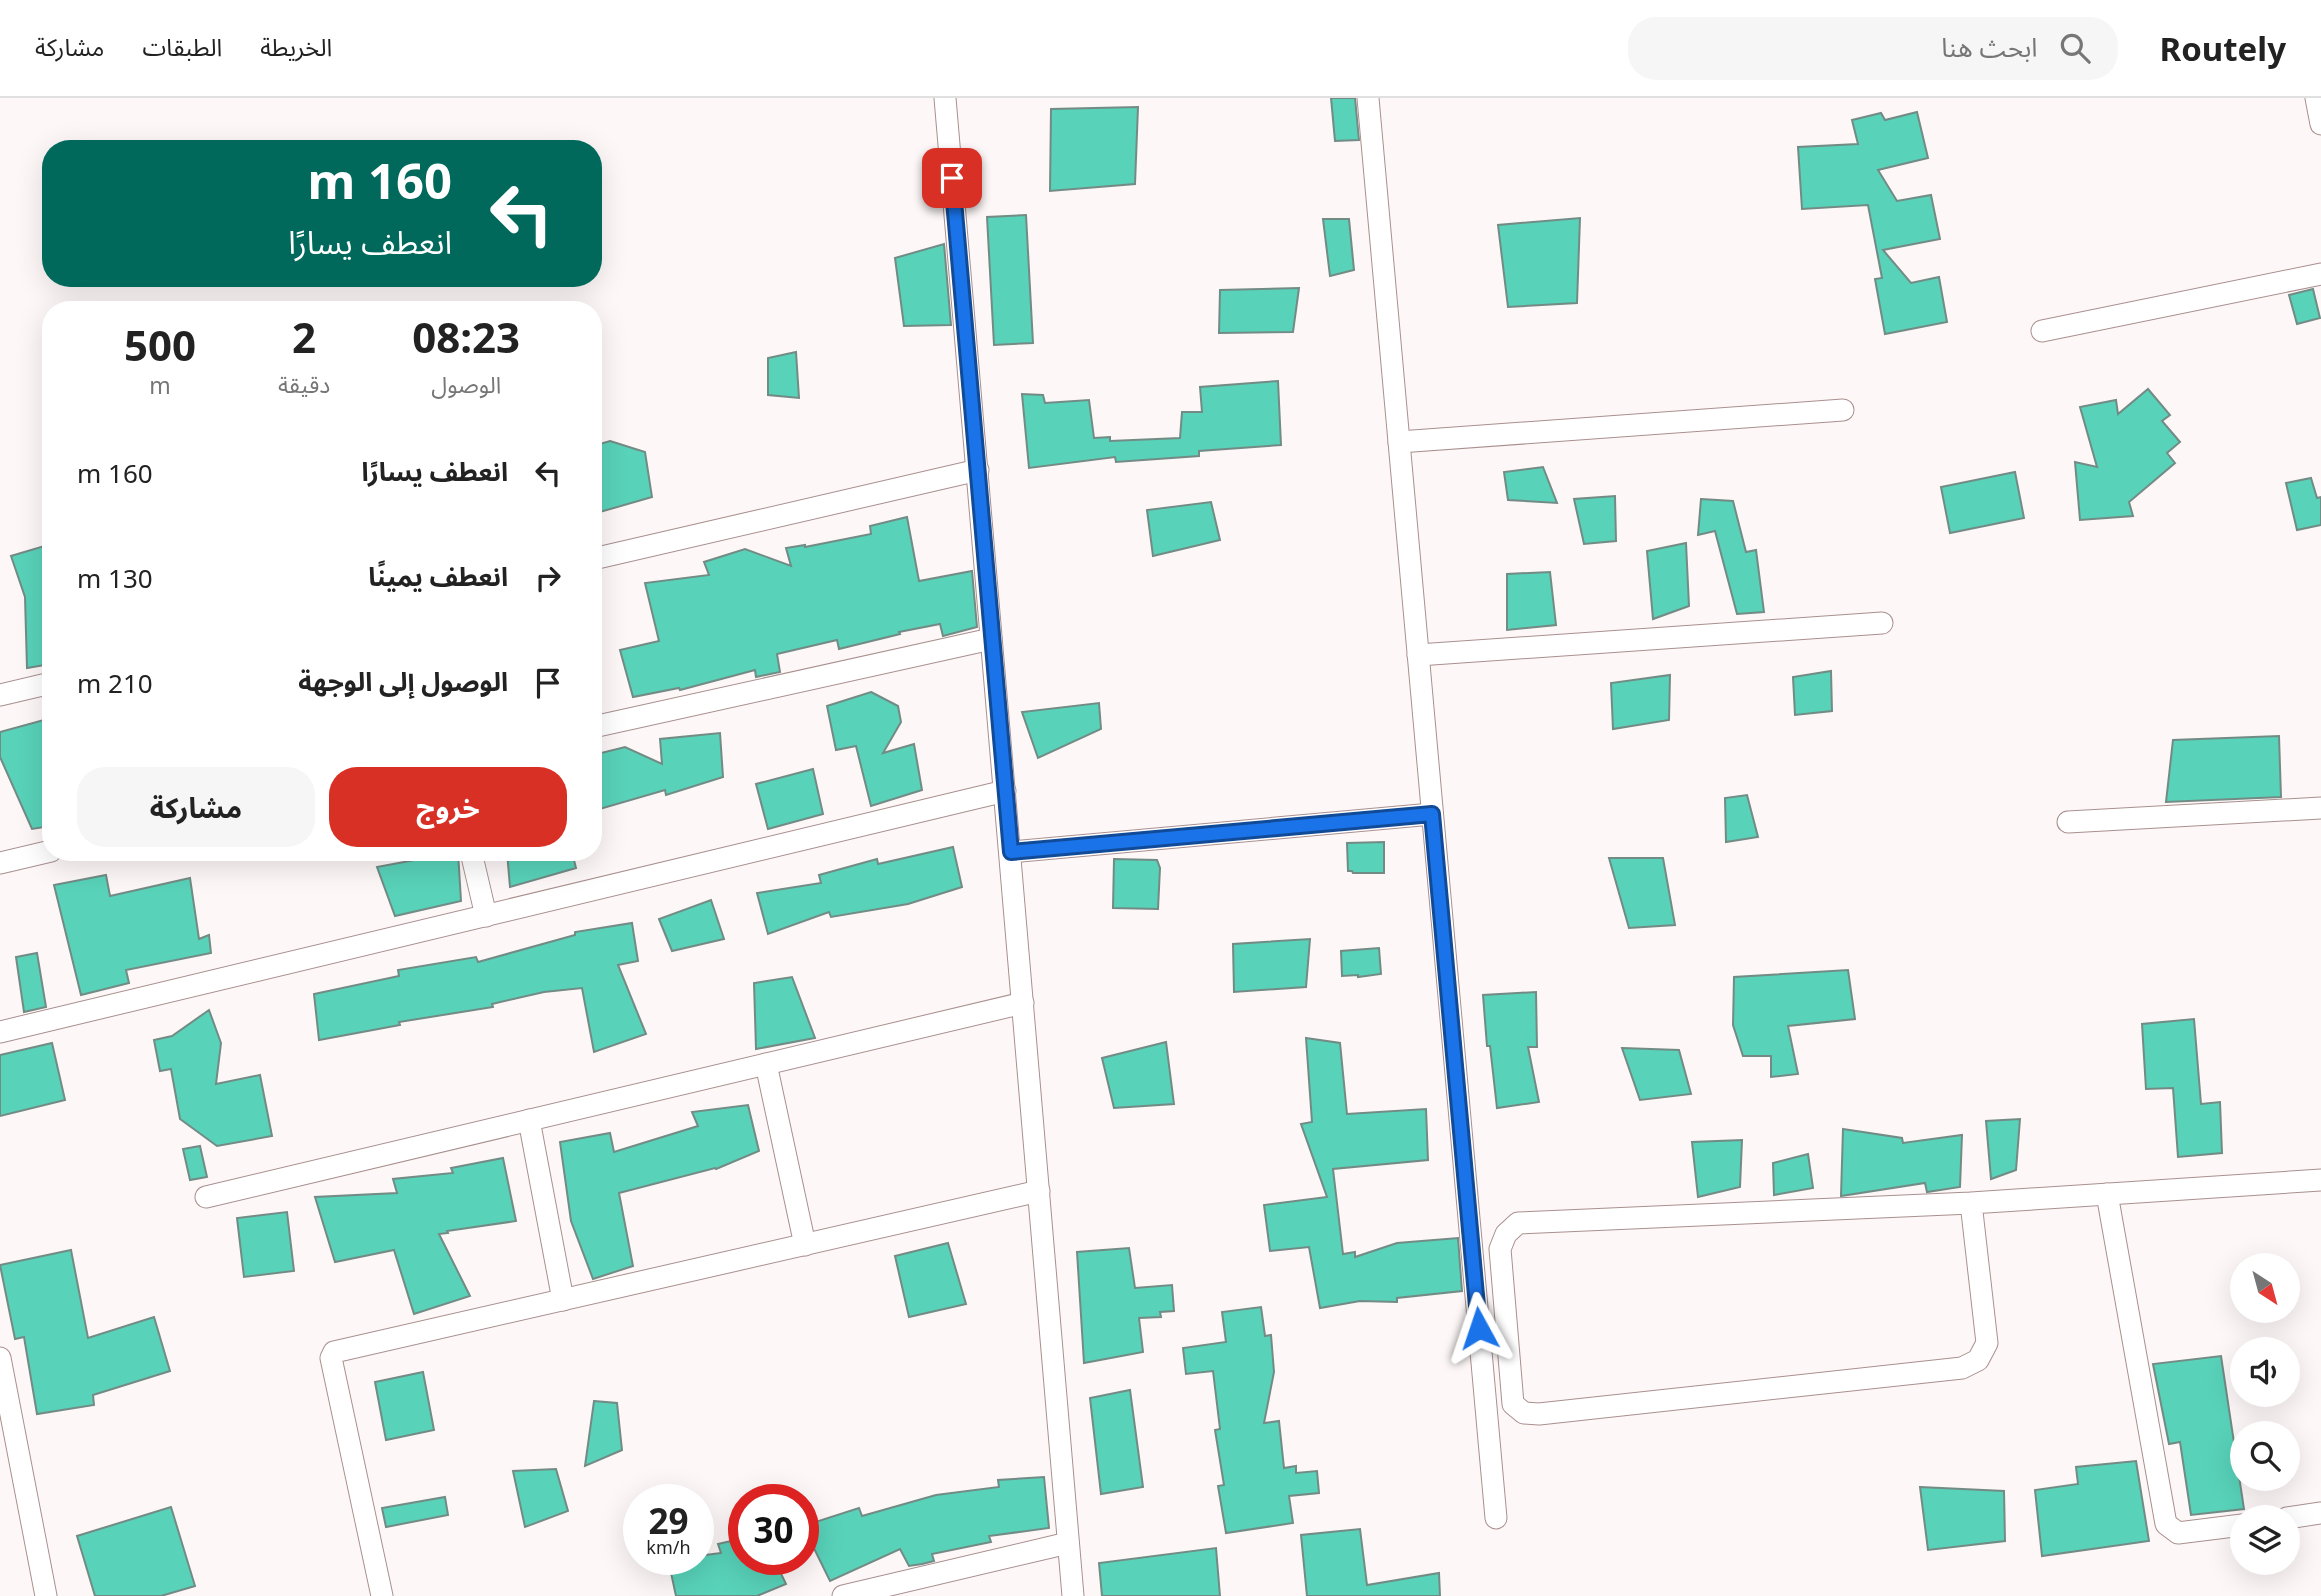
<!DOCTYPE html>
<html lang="ar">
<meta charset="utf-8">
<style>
:root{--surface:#fff;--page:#f6f6f6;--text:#222;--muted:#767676;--line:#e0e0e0;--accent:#d93025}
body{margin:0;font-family:"Noto Sans","Noto Sans Arabic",sans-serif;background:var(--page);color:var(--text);direction:rtl;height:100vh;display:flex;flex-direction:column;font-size:26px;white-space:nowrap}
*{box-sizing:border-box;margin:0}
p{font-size:23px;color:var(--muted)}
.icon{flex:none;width:38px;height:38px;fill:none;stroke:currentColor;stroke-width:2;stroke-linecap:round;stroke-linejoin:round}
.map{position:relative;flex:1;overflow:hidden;direction:ltr}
.drawer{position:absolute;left:42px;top:203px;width:560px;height:560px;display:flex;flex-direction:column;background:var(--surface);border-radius:28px;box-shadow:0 7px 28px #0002;direction:rtl}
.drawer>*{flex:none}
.guide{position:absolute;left:42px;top:42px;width:560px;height:147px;border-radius:28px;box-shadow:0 7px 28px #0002;direction:rtl;background:#00695c;color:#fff;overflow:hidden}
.needle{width:46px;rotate:144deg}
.fabs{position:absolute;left:2230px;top:1155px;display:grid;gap:14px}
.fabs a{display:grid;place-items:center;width:70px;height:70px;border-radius:50%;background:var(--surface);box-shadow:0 7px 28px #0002;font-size:35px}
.speed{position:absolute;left:623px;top:1386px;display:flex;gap:14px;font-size:35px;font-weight:700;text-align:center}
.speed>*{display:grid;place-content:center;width:91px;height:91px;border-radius:50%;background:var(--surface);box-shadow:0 7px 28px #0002;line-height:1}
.speed small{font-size:18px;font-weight:400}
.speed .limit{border:10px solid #d22;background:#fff;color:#111}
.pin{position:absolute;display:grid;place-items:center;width:60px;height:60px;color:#fff;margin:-30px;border-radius:14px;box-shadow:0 4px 10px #0006}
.me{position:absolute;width:77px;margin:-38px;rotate:355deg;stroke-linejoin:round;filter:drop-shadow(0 0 5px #0008)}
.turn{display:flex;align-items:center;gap:24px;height:147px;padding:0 35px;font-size:32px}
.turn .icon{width:91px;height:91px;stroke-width:2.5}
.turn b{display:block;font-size:49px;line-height:60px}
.eta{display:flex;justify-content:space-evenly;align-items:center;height:119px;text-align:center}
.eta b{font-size:42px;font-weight:700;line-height:49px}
.primary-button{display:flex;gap:14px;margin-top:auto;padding:14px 35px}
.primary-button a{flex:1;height:80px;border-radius:28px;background:var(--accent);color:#fff;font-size:28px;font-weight:700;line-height:80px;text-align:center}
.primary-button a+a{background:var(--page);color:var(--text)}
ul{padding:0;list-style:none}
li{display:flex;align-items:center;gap:21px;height:105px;padding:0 35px}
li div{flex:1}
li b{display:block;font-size:26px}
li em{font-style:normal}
header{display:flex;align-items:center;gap:42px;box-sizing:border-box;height:98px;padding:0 35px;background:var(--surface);border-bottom:2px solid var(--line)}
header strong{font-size:33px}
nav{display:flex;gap:38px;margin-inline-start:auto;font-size:24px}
.search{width:490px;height:63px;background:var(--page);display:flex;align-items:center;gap:18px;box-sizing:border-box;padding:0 24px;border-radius:28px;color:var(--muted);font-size:26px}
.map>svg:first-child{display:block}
.building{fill:#58d2b9;stroke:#738b85;stroke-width:2}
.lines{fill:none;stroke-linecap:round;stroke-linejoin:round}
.street-casing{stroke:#a9908f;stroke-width:23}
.street{stroke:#fff;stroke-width:21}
.route-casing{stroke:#114b97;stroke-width:18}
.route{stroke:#1a73e8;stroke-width:12}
</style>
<header>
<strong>Routely</strong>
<div class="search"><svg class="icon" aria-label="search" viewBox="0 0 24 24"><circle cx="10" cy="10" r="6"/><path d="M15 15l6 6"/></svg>ابحث هنا</div>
<nav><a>الخريطة</a><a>الطبقات</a><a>مشاركة</a></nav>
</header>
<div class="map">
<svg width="2321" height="1498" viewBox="0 0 2321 1498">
<rect width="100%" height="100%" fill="#fdf7f7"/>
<g class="building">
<path d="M1331,0H1355L1359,42L1335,43Z"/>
<path d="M1138,9L1135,86L1050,93L1051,11Z"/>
<path d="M1917,14L1928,60L1878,72L1897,103L1931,97L1940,141L1883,152L1911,185L1939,179L1947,224L1885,236L1875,181L1882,180L1868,107L1802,111L1798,49L1858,46L1852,22L1881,15L1885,22Z"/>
<path d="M1026,117L1033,245L994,247L987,119Z"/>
<path d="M1580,120L1577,205L1508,209L1498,127Z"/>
<path d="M1323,121H1349L1354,172L1330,178Z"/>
<path d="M944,146L951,227L904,228L895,160Z"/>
<path d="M1299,190L1293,234L1219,235L1220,192Z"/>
<path d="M2313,191L2320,220L2297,226L2289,197Z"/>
<path d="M796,254L799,300L768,297V260Z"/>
<path d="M1278,283L1281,347L1199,353V358L1116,364L1115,359L1029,370L1022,296L1043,297L1045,305L1089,302L1094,340L1110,339V343L1180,340L1182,314H1202L1200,289Z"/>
<path d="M2148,291L2170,317L2162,323L2180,344L2167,355L2175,365L2129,404L2133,418L2080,422L2075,364L2097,369L2080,309L2116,302L2118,316Z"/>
<path d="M610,343L645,354L652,399L593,416V348Z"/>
<path d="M1543,369L1557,405L1508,402L1504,374Z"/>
<path d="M2015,374L2024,420L1950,435L1941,389Z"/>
<path d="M2311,380L2317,400L2321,399V427L2297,432L2286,385Z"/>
<path d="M1615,398L1616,443L1584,446L1574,401Z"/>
<path d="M1701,401L1733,403L1746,454L1756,452L1764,514L1737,516L1715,433L1698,437Z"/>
<path d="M1211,404L1220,442L1153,458L1147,412Z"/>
<path d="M907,419L919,483L972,473L977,529L943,538L940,526L899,534L900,536L839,551L837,542L777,556L780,574L756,579L755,572L680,592L679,590L633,599L620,552L659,543L645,485L709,477L704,464L745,451L791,468L786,450L805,447V449L871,436L870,428Z"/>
<path d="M1686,445L1689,508L1653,521L1647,453Z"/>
<path d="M51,446V566L27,570L25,499L11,458Z"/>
<path d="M1550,474L1556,527L1507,532V476Z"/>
<path d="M1831,573L1832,613L1795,617L1793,579Z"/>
<path d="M1670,577L1669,622L1613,631L1611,585Z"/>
<path d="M871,594L898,608L901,624L883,655L914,646L922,692L871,708L856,648L836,652L827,608Z"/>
<path d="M1099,605L1101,631L1038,660L1022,614Z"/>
<path d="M51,620V728L32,731L0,659V634Z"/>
<path d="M720,635L723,679L666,697L665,692L593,713V657L625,649L662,666L660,641Z"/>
<path d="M2279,638L2281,699L2166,704L2173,642Z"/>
<path d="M813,671L823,716L768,731L756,686Z"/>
<path d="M1747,697L1758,739L1726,744L1725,700Z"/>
<path d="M1384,744V775H1353L1352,773H1348L1347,745Z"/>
<path d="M953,749L962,789L908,806L831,819L829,814L768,836L757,795L821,785L819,777L877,761L878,766Z"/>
<path d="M458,754L461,803L395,818L377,769Z"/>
<path d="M507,754H572L576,770L510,789Z"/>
<path d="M1609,760H1663L1675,827L1629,830Z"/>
<path d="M1114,761L1157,762L1160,770L1158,811L1113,810Z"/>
<path d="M106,777L110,798L190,780L199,841L209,837L211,855L126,872L129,885L81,897L54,787Z"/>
<path d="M711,802L724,841L672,853L659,821Z"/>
<path d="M632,825L638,863L618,867L646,936L594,954L582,890L544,894L492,906L493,909L399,924L400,927L319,942L314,896L399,878L398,872L476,859L478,864L575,837V834Z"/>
<path d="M1310,841L1306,889L1234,894L1233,846Z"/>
<path d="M1379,850L1381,876L1358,879V877L1342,878L1341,853Z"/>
<path d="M37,855L46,909L24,914L16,859Z"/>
<path d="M1848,872L1855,921L1788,928L1798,976L1771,979V958H1743L1733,927L1734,879Z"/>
<path d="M792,879L815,940L756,951L754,885Z"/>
<path d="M1536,894L1537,949H1528L1539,1004L1497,1010L1490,948H1487L1483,897Z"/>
<path d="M209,912L221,945L216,986L260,977L272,1038L217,1048L180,1021L171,971L160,973L154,942L172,938Z"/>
<path d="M2194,921L2201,1006L2220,1004L2222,1055L2178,1059L2173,990L2146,991L2142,926Z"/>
<path d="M1306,940L1340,945L1347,1016L1426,1011L1428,1062L1333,1071L1343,1156L1355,1154V1159L1397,1145L1458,1140L1462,1193L1397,1200V1204L1360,1203L1320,1210L1309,1149L1270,1153L1264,1107L1327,1099L1301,1026L1312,1024Z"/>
<path d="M1166,944L1174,1006L1114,1010L1102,960Z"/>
<path d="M52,945L65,1002L0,1018V957Z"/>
<path d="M1622,950L1679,952L1691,996L1640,1002Z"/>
<path d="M748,1007L759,1053L716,1071L715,1070L619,1095L633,1168L593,1181L571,1123L560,1044L610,1035L614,1054L698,1028L692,1014Z"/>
<path d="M2020,1021L2016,1072L1991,1081L1986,1023Z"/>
<path d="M1843,1031L1902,1040L1903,1045L1962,1037L1960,1089L1927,1094L1925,1085L1841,1098Z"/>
<path d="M1742,1042L1740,1089L1698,1099L1692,1044Z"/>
<path d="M200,1048L207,1079L190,1082L183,1051Z"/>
<path d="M1808,1056L1813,1090L1774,1097L1773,1065Z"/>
<path d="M503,1060L516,1123L447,1133L448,1135L439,1136L470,1198L414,1216L394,1152L335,1164L315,1099L397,1095L393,1081L453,1075L451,1070Z"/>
<path d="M287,1114L294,1173L244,1179L237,1120Z"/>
<path d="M948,1145L966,1206L909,1219L895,1158Z"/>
<path d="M1129,1150L1135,1190L1172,1187L1174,1213L1160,1214L1161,1219L1139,1220L1143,1254L1084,1265L1077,1154Z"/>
<path d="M71,1152L88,1240L154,1219L170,1273L93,1297L94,1307L37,1316L24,1239L15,1241L0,1167Z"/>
<path d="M1261,1209L1265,1238L1271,1237L1274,1274L1264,1325L1279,1323L1284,1370L1296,1368V1375L1317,1373L1319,1395L1289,1398L1293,1425L1226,1435L1218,1388L1224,1387L1215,1332L1220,1331L1213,1273L1186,1276L1183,1250L1226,1244L1222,1214Z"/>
<path d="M2221,1258L2244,1411L2191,1417L2180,1344L2169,1346L2153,1266Z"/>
<path d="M423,1274L434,1332L386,1342L375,1284Z"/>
<path d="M1130,1292L1143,1389L1101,1396L1090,1300Z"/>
<path d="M594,1303L617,1305L622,1352L585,1368Z"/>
<path d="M2136,1363L2149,1443L2042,1458L2035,1392L2078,1386L2076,1369Z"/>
<path d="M556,1371L568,1413L525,1429L513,1373Z"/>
<path d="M1044,1379L1049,1430L989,1438L991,1444L932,1456L934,1463L922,1466L909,1468L900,1451L830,1483L803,1428L859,1410L862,1418L936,1397L999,1389L998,1382Z"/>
<path d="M1920,1389L2004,1393L2005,1443L1928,1452Z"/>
<path d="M445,1399L448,1417L386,1429L382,1410Z"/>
<path d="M171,1409L195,1488L161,1498H95L77,1438Z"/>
<path d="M1360,1431L1367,1487L1439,1475L1440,1498H1307L1301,1437Z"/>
<path d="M744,1440V1461H774L786,1486L757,1498H676L668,1461H698V1458L721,1455L718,1446Z"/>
<path d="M1216,1450L1220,1498H1102L1099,1465Z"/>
</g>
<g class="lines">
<g class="street-casing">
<g id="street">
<path d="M945,0L1073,1498"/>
<path d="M1368,0L1496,1420"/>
<path d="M2316,0L2321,26"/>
<path d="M2042,233L2321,176"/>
<path d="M1399,344L1843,312"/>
<path d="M593,461L978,372"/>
<path d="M1418,557L1882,525"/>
<path d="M0,597L51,585"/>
<path d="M593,629L991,541"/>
<path d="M2068,724L2321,710"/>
<path d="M471,754L486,818"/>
<path d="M1011,754L1432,716"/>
<path d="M0,765L51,753"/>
<path d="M0,934L1005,693"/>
<path d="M766,966L805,1147"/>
<path d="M529,1022L563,1202"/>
<path d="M2107,1096L2166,1426L2178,1435L2242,1427"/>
<path d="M206,1099L1023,905"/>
<path d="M1971,1105L1987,1245L1978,1262L1962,1270L1539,1316L1524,1315L1513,1306L1500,1151L1506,1136L1518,1125L1971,1105L2321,1082"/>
<path d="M0,1260L46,1498"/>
<path d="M2287,1420L2321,1415"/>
<path d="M382,1498L331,1260L334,1254L1039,1093"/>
<path d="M843,1498L1068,1445"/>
</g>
</g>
<use href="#street" class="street"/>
</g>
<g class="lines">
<g class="route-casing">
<path id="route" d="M952,80L1011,754L1432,716L1479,1230"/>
</g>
<use href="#route" class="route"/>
</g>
</svg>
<div class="fabs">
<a><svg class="needle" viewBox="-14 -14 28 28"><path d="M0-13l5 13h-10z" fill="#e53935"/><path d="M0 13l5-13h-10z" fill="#767676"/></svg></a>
<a><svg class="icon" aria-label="sound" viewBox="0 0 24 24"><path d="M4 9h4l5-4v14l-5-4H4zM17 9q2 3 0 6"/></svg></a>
<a><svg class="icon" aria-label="search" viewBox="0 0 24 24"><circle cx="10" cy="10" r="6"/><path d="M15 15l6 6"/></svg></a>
<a><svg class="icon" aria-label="layers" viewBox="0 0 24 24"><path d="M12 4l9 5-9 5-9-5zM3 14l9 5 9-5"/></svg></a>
</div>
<div class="speed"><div>29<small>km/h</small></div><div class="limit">30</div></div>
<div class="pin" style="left:952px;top:80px;background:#d93025"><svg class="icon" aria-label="arrive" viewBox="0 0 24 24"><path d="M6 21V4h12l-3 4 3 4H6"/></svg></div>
<svg class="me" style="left:1479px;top:1230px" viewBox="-20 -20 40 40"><path d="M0-17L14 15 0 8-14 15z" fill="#1a73e8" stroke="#fff" stroke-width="4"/></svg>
<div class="guide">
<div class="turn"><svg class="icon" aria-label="left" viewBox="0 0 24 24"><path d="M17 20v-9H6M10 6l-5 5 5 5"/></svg><div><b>160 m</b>انعطف يسارًا</div></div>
</div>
<section class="drawer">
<div class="eta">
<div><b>08:23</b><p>الوصول</p></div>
<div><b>2</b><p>دقيقة</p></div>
<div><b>500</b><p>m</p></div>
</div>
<ul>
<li><svg class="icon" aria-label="left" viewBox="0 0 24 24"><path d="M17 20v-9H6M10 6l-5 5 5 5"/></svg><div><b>انعطف يسارًا</b></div><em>160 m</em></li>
<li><svg class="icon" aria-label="right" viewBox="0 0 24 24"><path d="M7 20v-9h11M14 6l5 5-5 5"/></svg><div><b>انعطف يمينًا</b></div><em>130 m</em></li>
<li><svg class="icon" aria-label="arrive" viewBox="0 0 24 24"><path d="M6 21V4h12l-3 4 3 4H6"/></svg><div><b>الوصول إلى الوجهة</b></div><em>210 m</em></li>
</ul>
<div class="primary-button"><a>خروج</a><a>مشاركة</a></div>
</section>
</div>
